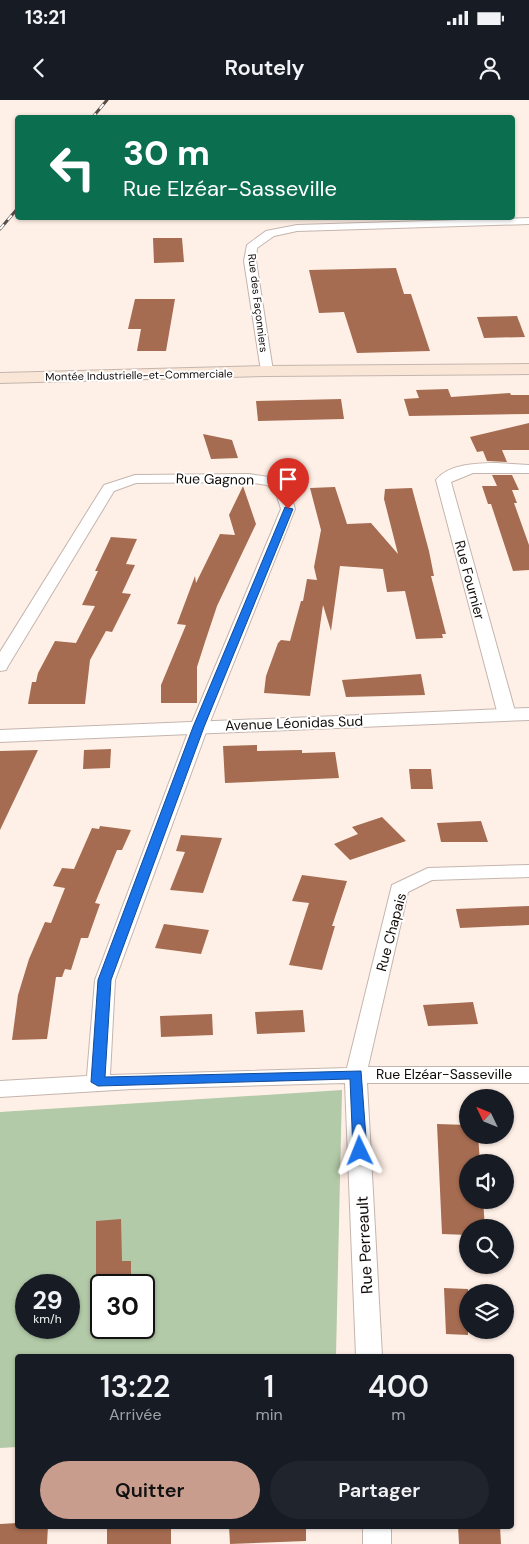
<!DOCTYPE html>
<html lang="fr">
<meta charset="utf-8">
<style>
:root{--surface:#171b24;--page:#20242c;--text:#f1f3f6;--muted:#9ea1a6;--accent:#c99d8e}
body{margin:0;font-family:"DM Sans",sans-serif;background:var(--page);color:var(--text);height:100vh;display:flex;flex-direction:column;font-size:19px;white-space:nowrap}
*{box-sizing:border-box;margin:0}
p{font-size:16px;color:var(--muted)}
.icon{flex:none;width:28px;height:28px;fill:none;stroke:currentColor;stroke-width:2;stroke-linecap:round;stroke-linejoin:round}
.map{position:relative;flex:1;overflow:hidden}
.panel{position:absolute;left:15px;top:1254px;width:499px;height:175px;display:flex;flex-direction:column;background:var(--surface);border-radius:5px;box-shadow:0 1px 4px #0004}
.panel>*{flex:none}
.top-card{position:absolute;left:15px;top:15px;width:500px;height:105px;border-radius:5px;box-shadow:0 1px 4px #0004;background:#0b6e4f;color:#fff;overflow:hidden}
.needle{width:32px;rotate:313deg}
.buttons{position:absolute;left:459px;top:989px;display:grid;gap:10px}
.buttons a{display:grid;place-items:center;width:55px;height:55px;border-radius:50%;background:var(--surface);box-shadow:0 1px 4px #0004;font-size:25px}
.speed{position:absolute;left:15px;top:1174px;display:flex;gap:10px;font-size:25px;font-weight:700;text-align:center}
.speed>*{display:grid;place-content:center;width:65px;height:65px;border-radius:50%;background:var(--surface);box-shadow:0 1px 4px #0004;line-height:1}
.speed small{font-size:12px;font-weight:400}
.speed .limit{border:2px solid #111;border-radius:8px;background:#fff;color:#111}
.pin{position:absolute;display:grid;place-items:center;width:42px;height:42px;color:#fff;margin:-51px -21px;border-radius:50% 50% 50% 0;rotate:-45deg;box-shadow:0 0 5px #0007}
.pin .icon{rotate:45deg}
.me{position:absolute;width:55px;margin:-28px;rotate:358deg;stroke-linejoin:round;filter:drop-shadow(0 0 4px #0008)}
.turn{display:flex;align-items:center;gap:18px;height:105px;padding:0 25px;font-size:22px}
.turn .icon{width:65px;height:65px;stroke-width:2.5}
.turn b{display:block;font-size:35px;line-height:42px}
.eta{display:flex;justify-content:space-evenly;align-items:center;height:85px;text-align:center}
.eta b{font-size:30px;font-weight:600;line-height:35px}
.primary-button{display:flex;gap:10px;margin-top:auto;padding:10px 25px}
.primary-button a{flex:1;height:58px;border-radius:30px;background:var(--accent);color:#111;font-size:20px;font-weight:600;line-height:58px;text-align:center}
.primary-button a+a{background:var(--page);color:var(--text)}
.status{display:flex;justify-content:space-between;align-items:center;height:35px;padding:0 25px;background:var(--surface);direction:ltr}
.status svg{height:14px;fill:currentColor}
header{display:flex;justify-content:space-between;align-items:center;height:65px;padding:0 25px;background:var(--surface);font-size:22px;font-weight:600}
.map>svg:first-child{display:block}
.green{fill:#b3caa8;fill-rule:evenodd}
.building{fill:#a56c51}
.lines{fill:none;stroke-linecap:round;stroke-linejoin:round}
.minor-casing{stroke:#c4b5ae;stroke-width:2}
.tertiary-casing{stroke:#c4b5ae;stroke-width:2}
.secondary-casing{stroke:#c4b5ae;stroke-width:2}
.minor{fill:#fff;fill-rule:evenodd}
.tertiary{fill:#fff;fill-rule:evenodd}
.secondary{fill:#f9e6d6;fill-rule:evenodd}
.rail-casing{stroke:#564e4a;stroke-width:3}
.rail{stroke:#fff;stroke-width:2;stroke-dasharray:6;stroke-linecap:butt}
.route{fill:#1a73e8;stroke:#114b97}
.labels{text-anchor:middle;stroke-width:4;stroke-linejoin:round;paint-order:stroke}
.far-street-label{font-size:11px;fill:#110c0a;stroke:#fff}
.street-label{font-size:14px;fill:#110c0a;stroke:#fff}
.near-street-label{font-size:16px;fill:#110c0a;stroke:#fff}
</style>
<div class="status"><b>13:21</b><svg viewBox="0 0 49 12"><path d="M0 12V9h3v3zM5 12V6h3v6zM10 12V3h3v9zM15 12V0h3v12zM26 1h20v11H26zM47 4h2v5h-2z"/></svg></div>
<header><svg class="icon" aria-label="back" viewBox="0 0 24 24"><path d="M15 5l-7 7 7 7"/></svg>Routely<svg class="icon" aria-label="person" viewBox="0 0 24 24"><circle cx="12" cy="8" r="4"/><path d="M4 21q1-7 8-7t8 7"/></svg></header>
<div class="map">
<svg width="529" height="1444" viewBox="0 0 529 1444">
<rect width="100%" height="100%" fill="#fff0e7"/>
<path class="green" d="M342,990L336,1256H18L17,1347L0,1348V1012ZM26,1185H69V1228H26ZM101,1185H144V1228H101Z"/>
<g class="building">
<path d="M153,138H182L184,162L154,163Z"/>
<path d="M396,168L404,194H411L430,251L357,253L344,212L319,213L309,170Z"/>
<path d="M135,199H175L166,251H137L141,229H128Z"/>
<path d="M517,216L525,237L484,238L477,217Z"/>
<path d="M448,289L451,297L510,293L511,295H529V314L409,316L404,299L419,298L416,290Z"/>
<path d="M341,299L344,319L258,321L256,301Z"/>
<path d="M529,323V350H502L507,362L487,361L483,351L477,352L470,337Z"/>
<path d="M203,334L232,340L238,358L211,359Z"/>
<path d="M492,375H512L519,390H512L517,403H514L529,445V470L513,471L491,404H488L482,386H497Z"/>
<path d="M243,386L256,424L217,506L205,542L197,567V603H161V585L186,525L177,524L195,476L196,483L220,434L235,435L229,415Z"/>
<path d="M335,387L347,424L371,423L398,454L384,399L385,389L412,388L429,451L434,476H431L446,534H442L443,538L416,539L405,491L387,492L383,469L340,466L331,531L323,505L310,596L264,593L266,576L278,543L281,540L290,541L301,501H303L307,479L317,480L314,467L321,430L310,388Z"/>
<path d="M111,437L137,439L126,464L135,465L122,493L131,494L112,532L106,531L90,560L85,604H28L32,582H36L38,573L55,541L76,543L95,506L82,505L98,471H95Z"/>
<path d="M421,574L425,595L346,597L342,580Z"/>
<path d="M257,645V651L302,650V653L335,652L339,678L225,683L223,646Z"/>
<path d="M111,649L110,668L83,669L84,650Z"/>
<path d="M38,650L0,730V651Z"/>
<path d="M409,669H431L433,689H411Z"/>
<path d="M382,717L406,741L350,760L334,744L358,734L352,727Z"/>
<path d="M481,721L488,742H441L437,723Z"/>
<path d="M100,726L131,730L122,750H117L95,803L100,804L88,838H81L71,870L65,869L62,877H56L47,939L12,940L18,895L29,859L45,822L51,823L65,788L53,786L62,768L74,769L92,728L99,729Z"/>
<path d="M181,735L222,738L203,793L170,790L185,752L176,751Z"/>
<path d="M302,775L347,781L332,826H335L322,870L289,865L309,803L292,801Z"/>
<path d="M529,806V825L460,828L456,809Z"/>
<path d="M164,824L209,830L201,854L155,848Z"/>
<path d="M473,902L478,924L428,926L423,905Z"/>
<path d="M303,910L305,932L257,934L255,912Z"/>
<path d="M212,914L213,935L161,937L160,916Z"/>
<path d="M437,1024L468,1025V1035H478L480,1062H468V1100H483L485,1128H468V1135L442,1134Z"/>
<path d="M121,1119L122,1161H131V1182L122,1183V1185H96V1121Z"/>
<path d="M444,1188L468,1189V1235L446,1234Z"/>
<path d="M18,1423V1426H48L47,1444H0V1424Z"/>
<rect x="107" y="1426" width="64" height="18"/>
<path d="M229,1426H306V1441L230,1444Z"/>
<path d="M458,1426H500L501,1444H459Z"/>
</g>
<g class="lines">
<g class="minor-casing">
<g id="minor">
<path d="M529,118V124L297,131L274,136L257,148L256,161L273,271L267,275L261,271L244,161L247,145L266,131L297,125Z"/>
<path d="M496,363L529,365V373H473L451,382L516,615L513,619H501L498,615L436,380C448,364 478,363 496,363Z"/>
<path d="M248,374C278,378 287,379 295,409L208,627L115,880L110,975L347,968L392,785L428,768L529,765V777L432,780L408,792L368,967H529V983H367L382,1256H356L345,983L132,989L0,997V981L87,976L95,880L190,627L281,409L276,393L267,385L248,382L136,383L114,391L8,566L6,570L0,571V552L104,385L135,375Z"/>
<rect x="363" y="1426" width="28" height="18"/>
</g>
</g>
<g class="tertiary-casing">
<path id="tertiary" d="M529,608V620L0,642V630Z"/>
</g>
<g class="secondary-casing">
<path id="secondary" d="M529,264V274L267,276L0,283V273L267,266Z"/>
</g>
<use href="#minor" class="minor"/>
<use href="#tertiary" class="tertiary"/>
<use href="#secondary" class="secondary"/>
<g class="rail-casing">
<g id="rail">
<path d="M92,18L107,0"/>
<path d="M0,129L18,108"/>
</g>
</g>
<use href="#rail" class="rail"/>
</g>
<path class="route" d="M285,407L293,409L204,627L111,880L105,977L361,971L367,1051L360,1056L353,1051L350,979L98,986L91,982L98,880L193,627Z"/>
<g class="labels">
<g class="far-street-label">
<text transform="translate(258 203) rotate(83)" y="4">Rue des Façonniers</text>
<text transform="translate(139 275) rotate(-1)" y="4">Montée Industrielle-et-Commerciale</text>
</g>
<g class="street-label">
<text transform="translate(215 379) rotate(1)" y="5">Rue Gagnon</text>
<text transform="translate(470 480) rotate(75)" y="5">Rue Fournier</text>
<text transform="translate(294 623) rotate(-2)" y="5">Avenue Léonidas Sud</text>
<text transform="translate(391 832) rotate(-75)" y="5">Rue Chapais</text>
<text x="444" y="979">Rue Elzéar-Sasseville</text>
</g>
<g class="near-street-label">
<text transform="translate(364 1145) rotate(-93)" y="6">Rue Perreault</text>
</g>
</g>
</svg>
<div class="buttons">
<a><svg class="needle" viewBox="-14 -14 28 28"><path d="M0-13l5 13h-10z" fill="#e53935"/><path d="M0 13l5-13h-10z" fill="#9ea1a6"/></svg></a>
<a><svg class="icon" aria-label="sound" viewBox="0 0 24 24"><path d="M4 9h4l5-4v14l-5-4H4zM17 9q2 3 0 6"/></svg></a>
<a><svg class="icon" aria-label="search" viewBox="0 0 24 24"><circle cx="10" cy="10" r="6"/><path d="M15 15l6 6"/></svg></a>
<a><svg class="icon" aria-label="layers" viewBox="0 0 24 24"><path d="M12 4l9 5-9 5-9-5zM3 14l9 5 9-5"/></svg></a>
</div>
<div class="speed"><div>29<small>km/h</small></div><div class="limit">30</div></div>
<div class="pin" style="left:288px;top:409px;background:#d93025"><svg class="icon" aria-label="arrive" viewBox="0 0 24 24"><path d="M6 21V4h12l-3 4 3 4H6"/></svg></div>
<svg class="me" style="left:360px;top:1051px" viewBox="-20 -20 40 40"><path d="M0-17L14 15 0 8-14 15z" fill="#1a73e8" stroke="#fff" stroke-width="4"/></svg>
<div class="top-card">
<div class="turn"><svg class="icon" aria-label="left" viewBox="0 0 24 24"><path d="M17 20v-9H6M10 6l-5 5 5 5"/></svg><div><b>30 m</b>Rue Elzéar-Sasseville</div></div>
</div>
<section class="panel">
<div class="eta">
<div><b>13:22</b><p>Arrivée</p></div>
<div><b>1</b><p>min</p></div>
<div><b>400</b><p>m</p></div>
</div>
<div class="primary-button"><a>Quitter</a><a>Partager</a></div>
</section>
</div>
